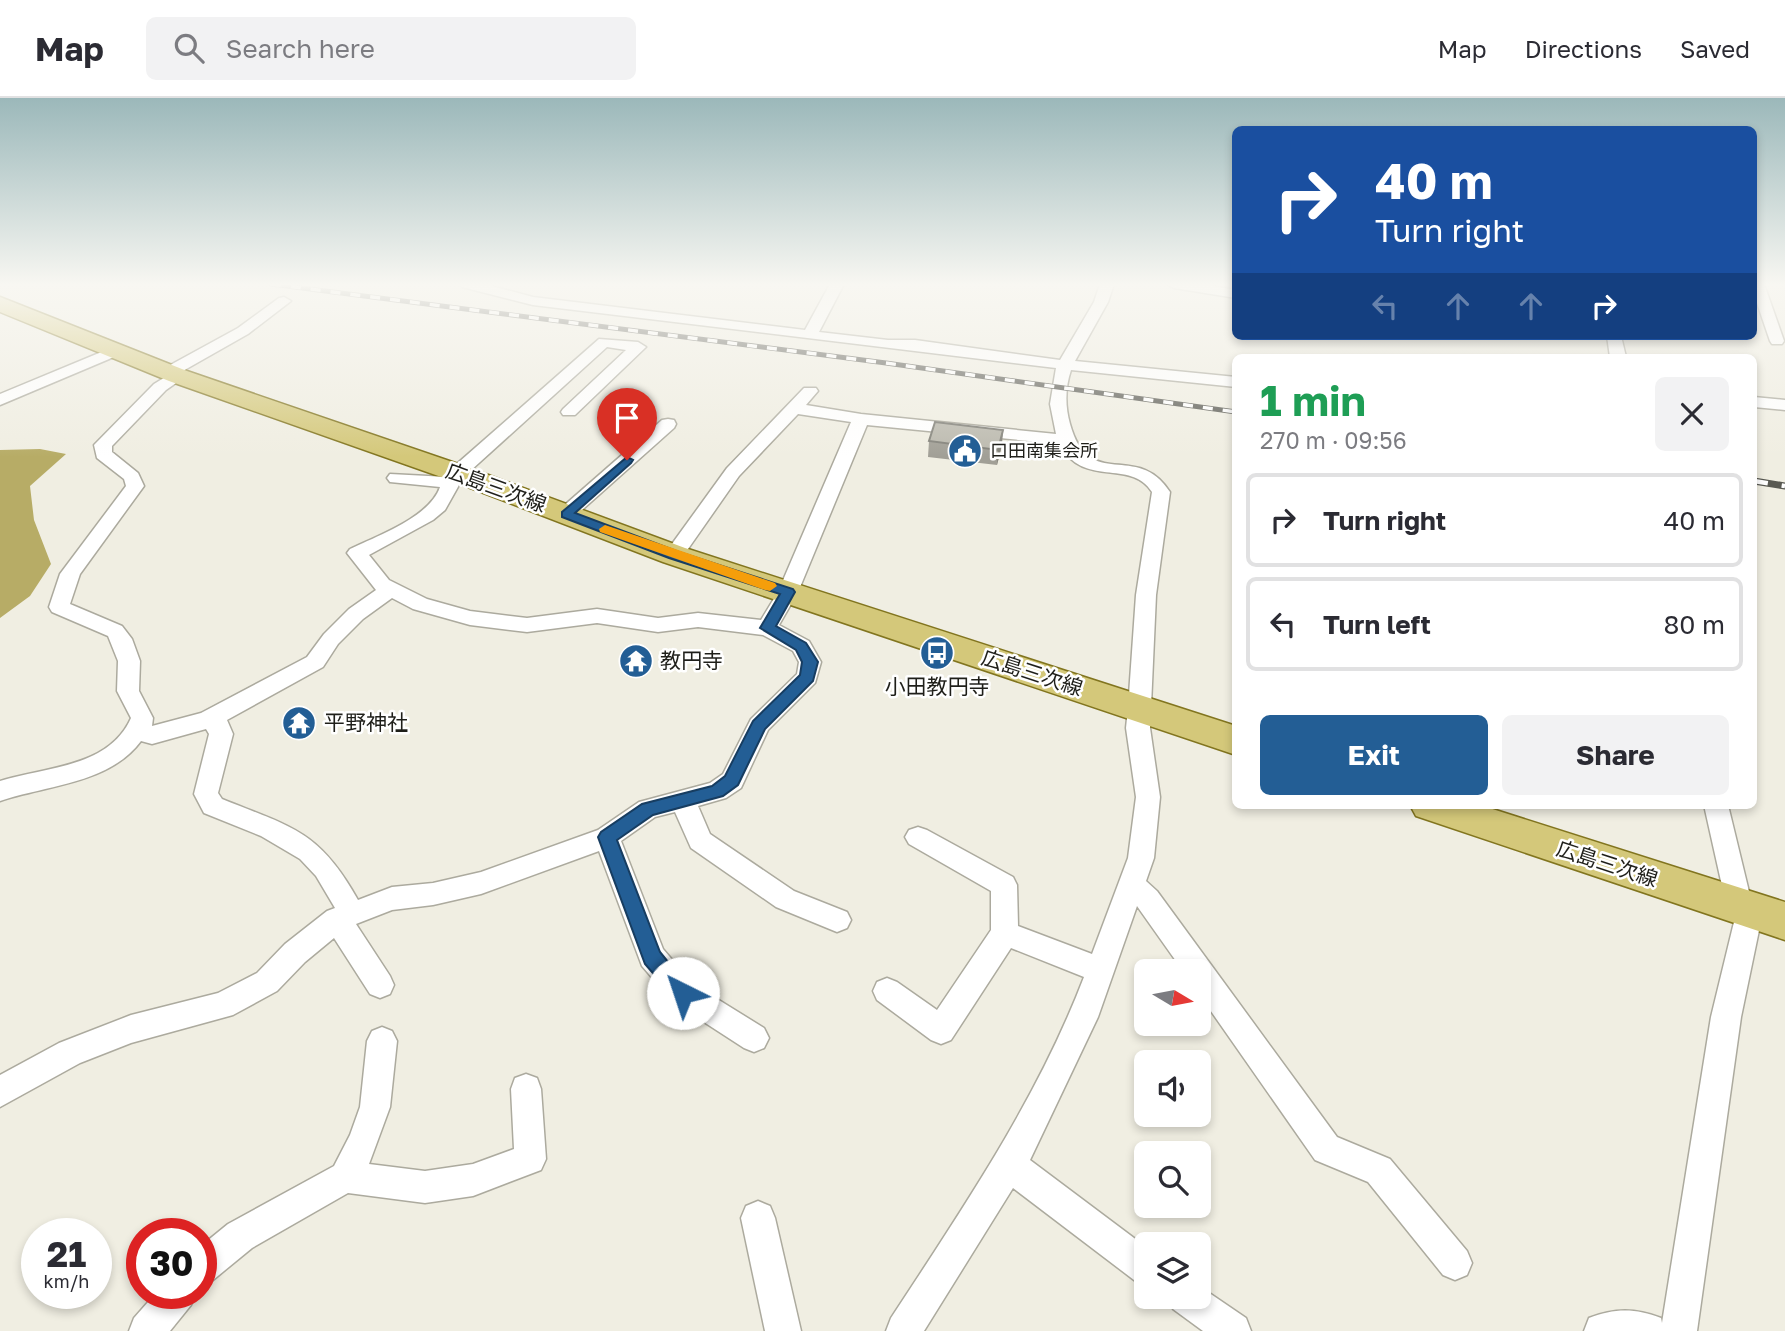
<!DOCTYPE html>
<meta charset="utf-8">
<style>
:root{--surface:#fff;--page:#f2f2f3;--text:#2b2b33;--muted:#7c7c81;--line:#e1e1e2;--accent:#235e95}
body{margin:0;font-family:"Golos Text","Noto Sans JP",sans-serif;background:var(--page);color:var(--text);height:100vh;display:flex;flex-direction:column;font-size:26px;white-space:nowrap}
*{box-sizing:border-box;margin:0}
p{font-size:23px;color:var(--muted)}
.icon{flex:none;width:38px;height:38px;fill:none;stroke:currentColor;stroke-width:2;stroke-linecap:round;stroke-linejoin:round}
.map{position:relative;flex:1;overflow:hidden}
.drawer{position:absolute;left:1232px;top:256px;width:525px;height:455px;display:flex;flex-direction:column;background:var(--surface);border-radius:10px;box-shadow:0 4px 10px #0003}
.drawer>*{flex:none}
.hud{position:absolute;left:1232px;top:28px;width:525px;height:214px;border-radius:10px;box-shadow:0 4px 10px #0003;background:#1a4fa0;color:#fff;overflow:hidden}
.needle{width:46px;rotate:100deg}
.tools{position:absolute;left:1134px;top:861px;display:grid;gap:14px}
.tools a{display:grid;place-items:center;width:77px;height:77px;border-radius:10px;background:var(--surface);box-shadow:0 4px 10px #0003;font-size:35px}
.speed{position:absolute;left:21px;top:1120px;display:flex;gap:14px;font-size:35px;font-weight:700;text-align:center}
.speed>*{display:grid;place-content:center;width:91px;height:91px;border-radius:50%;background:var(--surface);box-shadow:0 4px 10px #0003;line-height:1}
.speed small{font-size:18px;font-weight:400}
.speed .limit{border:10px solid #d22;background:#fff;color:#111}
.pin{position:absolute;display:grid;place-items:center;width:60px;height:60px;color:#fff;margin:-72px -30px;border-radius:50% 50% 50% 0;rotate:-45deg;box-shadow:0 0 7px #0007}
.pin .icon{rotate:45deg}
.me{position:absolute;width:77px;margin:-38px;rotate:319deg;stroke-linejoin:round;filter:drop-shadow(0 0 5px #0008)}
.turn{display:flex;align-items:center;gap:24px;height:147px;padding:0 28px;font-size:32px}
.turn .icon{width:91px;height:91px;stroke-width:2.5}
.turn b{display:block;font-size:49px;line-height:60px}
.lanes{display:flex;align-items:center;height:66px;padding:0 28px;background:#0003;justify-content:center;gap:35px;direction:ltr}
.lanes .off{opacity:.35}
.round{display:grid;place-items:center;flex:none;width:74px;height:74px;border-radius:10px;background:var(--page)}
.headline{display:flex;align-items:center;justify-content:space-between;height:119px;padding:0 28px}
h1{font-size:42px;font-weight:700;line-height:52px;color:#1e9e55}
.primary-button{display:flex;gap:14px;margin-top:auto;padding:14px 28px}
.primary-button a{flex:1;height:80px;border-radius:10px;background:var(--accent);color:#fff;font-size:28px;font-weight:700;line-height:80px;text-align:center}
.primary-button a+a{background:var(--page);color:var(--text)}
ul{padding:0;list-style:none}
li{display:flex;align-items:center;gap:21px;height:94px;margin:0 14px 10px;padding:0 14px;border:4px solid var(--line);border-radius:10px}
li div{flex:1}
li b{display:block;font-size:26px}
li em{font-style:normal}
header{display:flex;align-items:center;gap:42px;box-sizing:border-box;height:98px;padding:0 35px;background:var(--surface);border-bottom:2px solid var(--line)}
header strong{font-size:33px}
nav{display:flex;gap:38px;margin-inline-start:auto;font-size:24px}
.search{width:490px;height:63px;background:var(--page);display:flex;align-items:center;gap:18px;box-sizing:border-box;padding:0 24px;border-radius:10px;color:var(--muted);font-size:26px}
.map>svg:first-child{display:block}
.forest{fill:#b7ac66}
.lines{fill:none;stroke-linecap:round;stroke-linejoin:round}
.minor-casing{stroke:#acaa9e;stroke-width:3}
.primary-casing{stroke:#82751f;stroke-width:3}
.minor{fill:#fff;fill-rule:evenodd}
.primary{fill:#d4c87a;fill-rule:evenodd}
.rail-far1-casing{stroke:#595952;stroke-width:5}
.rail-casing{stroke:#595952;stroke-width:7}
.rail-far1{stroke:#fff;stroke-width:3.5;stroke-dasharray:10;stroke-linecap:butt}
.rail{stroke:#fff;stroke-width:4.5;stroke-dasharray:14;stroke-linecap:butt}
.wall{fill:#a19f96}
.shaded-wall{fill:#83827a}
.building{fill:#bbb9ae;stroke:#83827a;stroke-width:2}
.route{fill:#235e95;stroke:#173d61;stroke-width:2}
.slow{fill:#f59e0b}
.labels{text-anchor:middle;stroke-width:5;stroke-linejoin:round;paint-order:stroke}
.far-poi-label{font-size:18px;fill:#1f1f1a;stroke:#fff;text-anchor:start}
.street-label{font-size:21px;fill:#1f1f1a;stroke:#fff}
.poi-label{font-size:21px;fill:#1f1f1a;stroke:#fff;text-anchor:start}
</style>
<header>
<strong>Map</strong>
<div class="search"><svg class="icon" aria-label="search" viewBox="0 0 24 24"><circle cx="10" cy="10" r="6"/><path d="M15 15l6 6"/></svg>Search here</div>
<nav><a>Map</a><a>Directions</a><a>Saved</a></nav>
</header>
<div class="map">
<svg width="1785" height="1233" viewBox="0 0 1785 1233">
<rect width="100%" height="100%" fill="#f0eee2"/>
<path class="forest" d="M40,351L66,356L30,388L34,422L51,466L30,498L0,520V352Z"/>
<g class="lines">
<g class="minor-casing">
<g id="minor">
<path d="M460,186H484L533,199L805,232L830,186H844L819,234L888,242H915L1060,262L1094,204L1100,186H1114L1108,204L1075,263L1236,279V289L1071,272C1065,290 1065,308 1070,326C1089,395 1137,342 1170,394L1156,497L1150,630L1160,699L1154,760L1146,783L1157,793L1337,1039L1390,1061L1467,1153L1472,1165L1467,1177L1455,1182L1443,1177L1368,1084L1315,1062L1199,896V873H1183L1137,808L1098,919L1030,1062L1146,1149V1187L1134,1182L1013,1090L924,1233H886L891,1220C963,1110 1037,1002 1084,879L1011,850L951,942L941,946L931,942L877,902L873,893L877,884L887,880L897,884L937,912L991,832V793L909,746L905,739L909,732L918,729L927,732L1013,779L1017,787L1018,828L1092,856L1128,760L1136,699L1126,630L1128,611L1136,497L1152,394C1131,360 1082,391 1060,346L867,327L798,494L779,527L809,543L821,564L815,585L768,632L741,690L726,700L698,708L710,736L794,793L847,814L851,822L847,830L837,834L776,809L691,750L675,714L655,719L621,743L663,851L693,886L764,930L769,940L764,950L754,954L744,950L673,904L642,868L599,753L481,796L433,807L392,812L356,826L390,878L394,887L390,896L380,900L370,896L334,840L305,864L277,893L233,917L131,945L80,965L0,1009V977L59,945L131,917L218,895L257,875L285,846L327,813L335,810L316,778L300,761L261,738L204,715L194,696L209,636L206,631L152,646L141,643C109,686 47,687 0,703V683C44,669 109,670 131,620L117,593L118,563L108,538L52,514L49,509L60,476L126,388L124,381L97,360L94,347L154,286L167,278L161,274L163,271L238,230L279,200L284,199L291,203L248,236L181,274L186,278L166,292L112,348V354L138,375L144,388L80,476L70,506L122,528L132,541L140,563L139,593L153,620L152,628L201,615L307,559L324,536L349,511L376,492L347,455L350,451C377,438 430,419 440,389L390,384L387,380L390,376L447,379L451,371L599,241L638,244L646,249L575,317H563L561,314L563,311L626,252L607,249L469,374L471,377L459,387L445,412L433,422L369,457L389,482L427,501L470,513L527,520L597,511L658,520L698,515L761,522L778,494L851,324L798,316L739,378L681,461H667L664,457L727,370L804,290H816L818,293L806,307L861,316L1056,336L1050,306L1056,270L533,207L462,189ZM392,500L413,511L470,527L527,534L597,525L658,534L698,529L763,537L793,553L799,564L797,576L751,621L723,676L710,685L639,704L598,732L481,774L433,785L392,789L358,802C319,732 291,729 222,701L218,695L233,636L227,622L323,569L338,546L363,521Z"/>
<path d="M1167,186H1201L1236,192V200L1174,190Z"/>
<path d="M1754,186H1764L1784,243L1782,246H1772L1770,243L1754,196Z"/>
<path d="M1607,238H1621L1626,259H1610Z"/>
<path d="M116,248L121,250L124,253L121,256L0,307V296Z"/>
<path d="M1754,299L1785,302V312L1754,309Z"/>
<path d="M668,321L674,322L676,326L674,330L573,420H559L557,416L559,412L662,322Z"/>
<path d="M1704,707H1728L1751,802L1759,805L1763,813L1741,919L1697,1233H1584L1589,1220C1614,1210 1636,1210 1661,1220L1662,1225L1711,919L1735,820L1731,818L1727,810Z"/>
<path d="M382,929L392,933L397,943L390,1009L369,1066L425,1073L473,1066L514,1051L511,991L515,980L526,976L537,980L541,991L546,1061L541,1072L473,1098L425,1105L348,1095L252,1150L213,1182L201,1187V1148L228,1126L334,1068L350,1037L360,1009L367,943L372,933Z"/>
<path d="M758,1103L770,1108L775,1120L801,1233H765L741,1120L746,1108Z"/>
<path d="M1199,1188L1246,1220L1251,1233H1203L1173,1211L1168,1199H1199Z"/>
<path d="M156,1195H196L191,1207L170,1233H129L134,1220Z"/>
</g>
</g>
<g class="primary-casing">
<g id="primary">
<path d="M0,199L187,273L467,369L685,450L1236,628V657L663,464L447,381L169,283L0,214Z"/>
<path d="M1410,707H1480L1785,804V842L1416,718Z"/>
</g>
</g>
<use href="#minor" class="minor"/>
<use href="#primary" class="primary"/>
<g class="rail-far1-casing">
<path id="rail-far1" d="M271,186L886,265L1236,314"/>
</g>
<g class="rail-casing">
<path id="rail" d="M1754,383L1785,388"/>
</g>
<use href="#rail-far1" class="rail-far1"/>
<use href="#rail" class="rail"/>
</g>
<path class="wall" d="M929,343L1002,347L997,367L928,359Z"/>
<path class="shaded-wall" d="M1003,332L1002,347L997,367L998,352Z"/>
<path class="building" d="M935,324L1003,332L998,352L929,343Z"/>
<linearGradient id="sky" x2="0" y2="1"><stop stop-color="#9bb8ba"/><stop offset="0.52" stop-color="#f8f7f2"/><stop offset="1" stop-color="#f8f7f2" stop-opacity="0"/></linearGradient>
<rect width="1785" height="359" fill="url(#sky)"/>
<path class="route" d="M627,359L633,362L631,365L575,415L679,454L793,491L795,494L776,528L806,545L818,564L813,583L765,631L738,687L723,698L653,717L617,742L660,854L693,895L690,902L683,905L676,902L645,866L598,739L601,734L642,706L712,688L725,678L753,623L800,577L802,564L796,552L760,530L780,496L669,460L562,419V414Z"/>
<path class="slow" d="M605,427L775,485L777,488L770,493L765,492L600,434L599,431Z"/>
<defs>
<g id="civic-disc" transform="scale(1.75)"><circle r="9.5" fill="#235e95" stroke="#fff"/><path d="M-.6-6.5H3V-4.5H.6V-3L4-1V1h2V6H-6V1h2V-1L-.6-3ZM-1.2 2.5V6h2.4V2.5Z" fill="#fff"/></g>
<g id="bus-disc" transform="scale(1.75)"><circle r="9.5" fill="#235e95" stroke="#fff"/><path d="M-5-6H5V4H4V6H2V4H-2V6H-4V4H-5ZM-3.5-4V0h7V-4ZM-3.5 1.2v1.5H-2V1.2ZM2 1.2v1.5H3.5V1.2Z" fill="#fff"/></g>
<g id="temple-disc" transform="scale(1.75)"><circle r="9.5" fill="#235e95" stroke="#fff"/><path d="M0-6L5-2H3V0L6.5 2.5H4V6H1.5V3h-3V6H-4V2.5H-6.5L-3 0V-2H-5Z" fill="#fff"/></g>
</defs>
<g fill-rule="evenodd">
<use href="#civic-disc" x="965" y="353"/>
<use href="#bus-disc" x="937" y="555"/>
<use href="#temple-disc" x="636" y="563"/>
<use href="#temple-disc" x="299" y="625"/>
</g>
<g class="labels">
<g class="far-poi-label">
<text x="990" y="359">口田南集会所</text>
</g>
<g class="street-label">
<text transform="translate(496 390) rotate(20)" y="7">広島三次線</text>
<text transform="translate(1032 575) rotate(18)" y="7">広島三次線</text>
<text transform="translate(1607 766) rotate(18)" y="7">広島三次線</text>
</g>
<g class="poi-label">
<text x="660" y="570">教円寺</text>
<text x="937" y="596" text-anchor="middle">小田教円寺</text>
<text x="324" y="632">平野神社</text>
</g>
</g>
</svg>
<div class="tools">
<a><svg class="needle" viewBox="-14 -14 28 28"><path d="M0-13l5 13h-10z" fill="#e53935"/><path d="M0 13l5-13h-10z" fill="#7c7c81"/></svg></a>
<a><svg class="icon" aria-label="sound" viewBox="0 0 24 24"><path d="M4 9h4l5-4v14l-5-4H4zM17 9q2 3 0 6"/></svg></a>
<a><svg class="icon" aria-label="search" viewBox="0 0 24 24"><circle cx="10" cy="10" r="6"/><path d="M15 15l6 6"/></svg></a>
<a><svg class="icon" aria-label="layers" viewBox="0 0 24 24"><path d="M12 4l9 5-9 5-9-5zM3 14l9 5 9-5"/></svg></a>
</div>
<div class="speed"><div>21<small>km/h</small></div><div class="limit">30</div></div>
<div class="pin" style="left:627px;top:362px;background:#d93025"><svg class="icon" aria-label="arrive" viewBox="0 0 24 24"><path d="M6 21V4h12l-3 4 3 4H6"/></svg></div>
<svg class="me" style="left:683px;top:895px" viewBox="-20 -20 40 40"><circle r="19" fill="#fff"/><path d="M0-13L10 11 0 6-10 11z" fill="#235e95"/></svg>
<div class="hud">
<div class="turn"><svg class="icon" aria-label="right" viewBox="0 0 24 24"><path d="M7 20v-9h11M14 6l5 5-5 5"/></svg><div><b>40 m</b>Turn right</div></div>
<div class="lanes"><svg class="icon off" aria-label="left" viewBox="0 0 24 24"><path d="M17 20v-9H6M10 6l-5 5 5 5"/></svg><svg class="icon off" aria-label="ahead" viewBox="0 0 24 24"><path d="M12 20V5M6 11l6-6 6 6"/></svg><svg class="icon off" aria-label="ahead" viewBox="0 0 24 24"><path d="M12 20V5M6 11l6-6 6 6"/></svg><svg class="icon" aria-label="right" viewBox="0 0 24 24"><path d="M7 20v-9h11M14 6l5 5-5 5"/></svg></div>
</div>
<section class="drawer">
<div class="headline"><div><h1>1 min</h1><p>270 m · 09:56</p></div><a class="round"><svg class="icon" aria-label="close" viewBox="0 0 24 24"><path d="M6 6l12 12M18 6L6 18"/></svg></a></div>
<ul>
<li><svg class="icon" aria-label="right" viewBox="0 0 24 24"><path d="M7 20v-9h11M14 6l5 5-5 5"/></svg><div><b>Turn right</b></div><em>40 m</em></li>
<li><svg class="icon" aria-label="left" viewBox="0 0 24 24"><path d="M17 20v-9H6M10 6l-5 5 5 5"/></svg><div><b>Turn left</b></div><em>80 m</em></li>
</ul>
<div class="primary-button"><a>Exit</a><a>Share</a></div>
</section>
</div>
